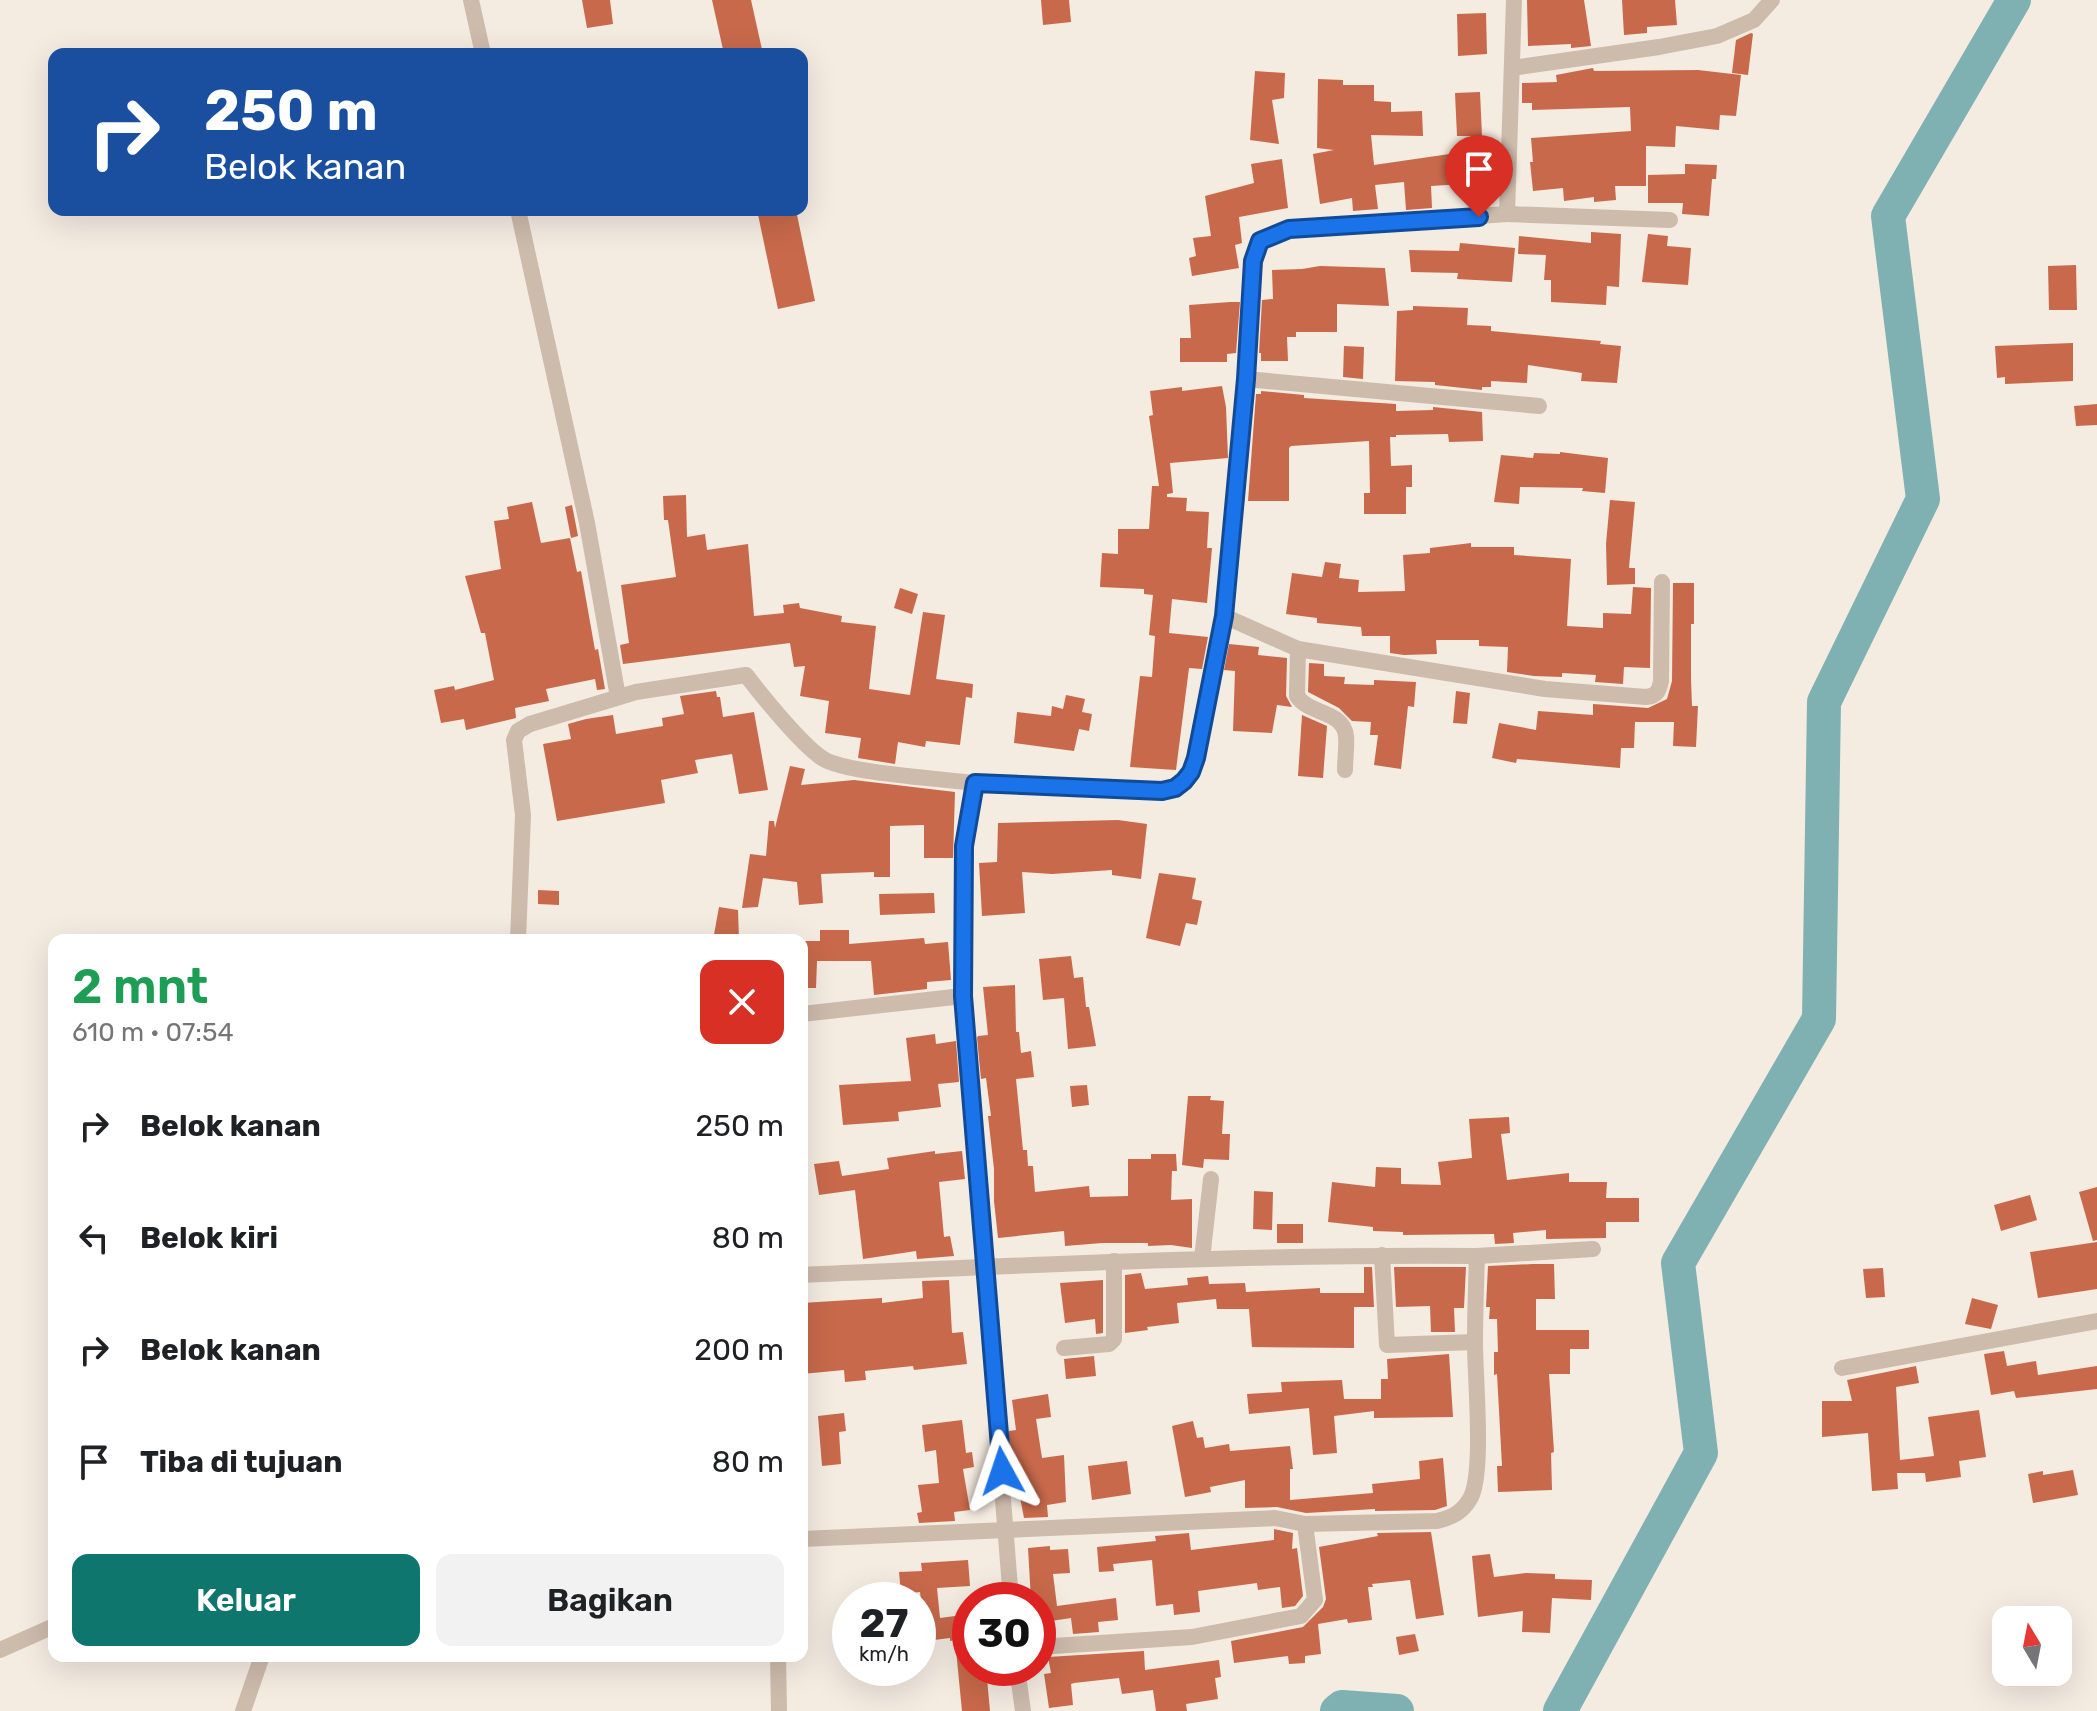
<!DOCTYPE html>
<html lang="id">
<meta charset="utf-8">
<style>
:root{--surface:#fff;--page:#f2f2f2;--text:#202124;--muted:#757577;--accent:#0f766e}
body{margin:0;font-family:Rubik,sans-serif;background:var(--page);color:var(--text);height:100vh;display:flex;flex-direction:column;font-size:30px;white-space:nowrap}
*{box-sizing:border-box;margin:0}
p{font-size:26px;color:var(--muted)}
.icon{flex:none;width:44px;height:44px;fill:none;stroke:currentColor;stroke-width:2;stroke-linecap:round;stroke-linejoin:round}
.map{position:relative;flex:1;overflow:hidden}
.panel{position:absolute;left:48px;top:934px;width:760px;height:728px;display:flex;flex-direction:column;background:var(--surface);border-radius:16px;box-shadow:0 8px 32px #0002}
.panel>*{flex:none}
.banner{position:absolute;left:48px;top:48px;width:760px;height:168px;border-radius:16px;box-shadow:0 8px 32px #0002;background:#1a4fa0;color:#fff;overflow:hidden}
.needle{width:52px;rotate:350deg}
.fabs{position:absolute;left:1992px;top:1606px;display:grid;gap:16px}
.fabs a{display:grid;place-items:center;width:80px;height:80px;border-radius:16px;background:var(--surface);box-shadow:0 8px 32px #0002;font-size:40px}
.speed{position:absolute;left:832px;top:1582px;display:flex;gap:16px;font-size:40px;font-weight:700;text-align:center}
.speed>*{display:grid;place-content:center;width:104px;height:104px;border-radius:50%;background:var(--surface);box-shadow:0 8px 32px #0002;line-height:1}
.speed small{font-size:20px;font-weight:400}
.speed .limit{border:12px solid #d22;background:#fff;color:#111}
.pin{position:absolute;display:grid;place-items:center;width:68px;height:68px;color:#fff;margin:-82px -34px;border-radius:50% 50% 50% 0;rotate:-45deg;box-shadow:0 0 8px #0007}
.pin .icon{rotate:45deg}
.me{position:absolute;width:88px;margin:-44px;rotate:355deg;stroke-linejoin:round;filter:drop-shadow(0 0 6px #0008)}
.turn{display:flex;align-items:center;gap:28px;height:168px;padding:0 24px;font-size:36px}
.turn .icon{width:104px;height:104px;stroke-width:2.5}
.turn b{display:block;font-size:56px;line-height:68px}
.round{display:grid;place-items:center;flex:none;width:84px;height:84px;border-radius:16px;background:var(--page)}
.headline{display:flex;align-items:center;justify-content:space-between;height:136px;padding:0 24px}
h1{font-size:48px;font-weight:600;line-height:60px;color:#1e9e55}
.action{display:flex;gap:16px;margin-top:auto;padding:16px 24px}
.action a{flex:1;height:92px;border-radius:16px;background:var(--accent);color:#fff;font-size:32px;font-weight:600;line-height:92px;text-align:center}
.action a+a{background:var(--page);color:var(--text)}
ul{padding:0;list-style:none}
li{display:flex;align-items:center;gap:24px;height:112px;padding:0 24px}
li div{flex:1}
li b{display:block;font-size:30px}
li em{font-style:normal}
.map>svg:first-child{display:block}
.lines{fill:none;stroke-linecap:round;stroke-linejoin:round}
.river{stroke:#7fb0b2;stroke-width:34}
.building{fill:#c8694b}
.minor{stroke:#cdbbac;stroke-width:16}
.route-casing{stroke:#114b97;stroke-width:20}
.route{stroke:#1a73e8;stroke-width:14}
</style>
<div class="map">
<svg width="2097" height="1711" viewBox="0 0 2097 1711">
<rect width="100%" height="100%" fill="#f4ebe1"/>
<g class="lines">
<g class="river">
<path d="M1337,1711L1342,1707L1397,1711"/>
<path d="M1560,1711L1701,1453L1678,1263L1819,1019L1824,702L1923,499L1888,216L2014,0"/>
</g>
</g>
<g class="building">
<path d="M582,0H610L613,24L587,28Z"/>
<path d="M712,0H751L763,54H724Z"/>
<path d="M1041,0H1069L1071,22L1043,25Z"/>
<path d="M1527,0H1584L1591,46L1571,48V44L1528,46Z"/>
<path d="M1622,0H1675L1677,25L1647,27V33L1624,35Z"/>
<path d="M1486,13L1487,54L1458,56L1457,14Z"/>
<path d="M1751,33L1753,34L1748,75L1732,73L1736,40Z"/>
<path d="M1593,68L1594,71L1698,70L1741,75L1736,116L1720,115L1719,130L1676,126L1675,147L1646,146V186H1615L1616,200L1594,202V197L1564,201L1563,188L1533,191L1530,162H1533L1531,138L1631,131L1630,107L1532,110V103H1522V83L1557,82L1556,75Z"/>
<path d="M1255,71L1285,73L1284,98L1272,100L1279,144L1250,140Z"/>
<path d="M1318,79L1343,80V85H1374V101L1391,102V112L1422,111L1423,136L1371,135L1374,165L1484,149L1488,187L1463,189V184L1431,186L1432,208L1406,210L1404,182L1375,185L1378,209L1353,211L1352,198L1320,204L1313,154L1334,150L1317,148Z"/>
<path d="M1480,92L1482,136H1457L1455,93Z"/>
<path d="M1282,159L1288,208L1239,217L1242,243L1235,245L1239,268L1192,276L1189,258L1196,256L1193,238L1211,236L1205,196L1254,183L1251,164Z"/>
<path d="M1685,164L1717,165L1716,179H1712L1709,216L1682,214L1683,203H1648V175L1685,174Z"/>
<path d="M757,210H796L815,301L778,309Z"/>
<path d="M1591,232L1621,234L1619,287L1607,286L1606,305L1551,302V280H1544L1546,255L1518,254L1519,236L1591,243Z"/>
<path d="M1648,234L1668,236L1667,246L1691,248L1688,285L1642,282Z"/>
<path d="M1460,243L1515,248L1512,282L1457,279L1458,273L1411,272L1409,250L1459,251Z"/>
<path d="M2076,265L2077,310H2049L2048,266Z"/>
<path d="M1320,266L1385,268L1389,306L1337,304V332H1296V337H1287L1288,361H1261V353H1259L1262,300L1273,299L1272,270L1302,269Z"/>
<path d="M1230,302H1240L1236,353L1227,354V362H1180V338H1191L1189,305Z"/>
<path d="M1413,306L1468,308L1467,325L1491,326V331L1601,341L1600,344L1621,346L1617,383L1581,381L1582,373L1528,365L1527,383L1491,381V387H1482V390L1435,385V382L1395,381L1397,311L1413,310Z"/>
<path d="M2073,343V381L2005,384V377L1997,378L1995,346Z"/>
<path d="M1344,346L1364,347L1363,379L1343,377Z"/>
<path d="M1222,386L1226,407L1228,458L1170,463L1173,493L1167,494V497L1187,498L1186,511L1209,512L1207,548H1212L1207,603L1172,599L1169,633L1208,637L1202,669L1189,668L1176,770L1130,767L1140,676L1152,677L1155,636L1149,635L1153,595L1144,594V589L1100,587L1102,553L1118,554V529H1149L1152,486H1159L1149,416L1153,415L1150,391L1182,387V391Z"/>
<path d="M1261,391L1304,395V398L1396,404V411L1433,410V407L1482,412L1483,441L1449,442L1448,434L1396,435V437H1390L1391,466L1412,465V487H1406V514H1364V493H1370L1369,441L1291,446L1289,448V501H1248L1256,394H1261Z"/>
<path d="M2097,404V425L2076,426L2074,406Z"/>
<path d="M1560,452L1608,458L1605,493L1582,491L1583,488L1520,487L1519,504L1494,502L1501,455L1533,458L1534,453L1560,454Z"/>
<path d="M686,495L687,537L705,534L707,550L748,544L754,616L784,613L783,605L799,603L800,608L842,616L841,622L876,626L869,689L910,695L923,612L945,615L936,679L973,684L972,698L966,697L960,745L926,741L925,747L898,742L895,764L858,758L861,738L825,733L829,701L800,696L805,666L794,667L790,643L623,664L620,645L629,643L621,585L676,577L668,520H664L663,496Z"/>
<path d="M1610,500L1635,502L1629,568H1635V584L1607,585L1606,544Z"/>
<path d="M532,502L541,543L570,538L577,572L581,571L595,650L598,649L605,689L597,690L595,679L546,689L549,701L515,708L516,718L466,730L464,719L441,723L434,690L454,686L455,690L494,680L485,633H481L465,576L501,569L494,521L509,519L507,507Z"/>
<path d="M572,505L578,536L571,538L565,507Z"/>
<path d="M1471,543V547H1514V555L1571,559L1567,626L1603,628V613L1631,614L1633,587L1651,588L1650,668L1624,667L1623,684L1595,682L1596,675L1562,673V677L1534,676L1507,672L1508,647L1479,646V640H1436L1437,654L1404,655L1390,653V636H1362L1361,627L1317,623V618L1286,614L1292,573L1322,577L1325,562L1341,564L1339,578L1359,580L1358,592L1405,591L1403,555L1430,553V548Z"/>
<path d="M1673,583H1694V624H1691V679L1692,706H1698L1696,747L1673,746L1674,722H1635L1634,748H1621L1620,768L1517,759L1516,763L1492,758L1499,723L1536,730L1538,711L1593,715V704L1648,708L1667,699L1672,681Z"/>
<path d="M900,588L918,594L912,614L894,608Z"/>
<path d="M1229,644L1259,647L1258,655L1287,658L1286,696L1292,707L1277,705L1272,733L1233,731L1235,671L1224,670Z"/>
<path d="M1309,663L1324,664V676L1345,677L1344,684L1374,685V680L1416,682L1414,707L1408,706L1401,769L1374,765L1378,735H1370L1371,722L1352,721L1339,708L1308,692Z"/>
<path d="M716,691L717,697H720L723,717L754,712L768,790L739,794L732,754L695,760L698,773L661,780L665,803L557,821L543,744L571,739L568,724L586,719L613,715L616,734L663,726L662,718L684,714L680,696Z"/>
<path d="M1456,691L1470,693L1467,724L1453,723Z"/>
<path d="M1066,695L1085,699L1082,712L1092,714L1089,731L1079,729L1074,751L1014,743L1017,712L1051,716L1052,706L1063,709Z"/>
<path d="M1302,715L1327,726L1323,778L1298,776Z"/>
<path d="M790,766L805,769L801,785L854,780L955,792L953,858H924V825L890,826V877H874V872L821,874L823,903L799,905L797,882L763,878L758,907L742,908L750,854L766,856L769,821H774L775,828Z"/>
<path d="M1118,820L1147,824L1141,879L1112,875V870L1052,874L1022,872L1025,913L982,916L979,863L997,862L998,823Z"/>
<path d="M1159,873L1196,878L1192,899L1202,901L1197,925L1186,923L1180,946L1146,938Z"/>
<path d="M538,890L559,891V905L538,904Z"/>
<path d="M934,893L935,913L880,915L879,894Z"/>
<path d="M719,907L738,910L739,940H713Z"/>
<path d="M820,930H849V944L924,938L925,944L948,942L951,980L927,982V989L874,995L871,961H817L816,988H802V941H820Z"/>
<path d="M1071,956L1074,978L1083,977L1086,1007H1089L1096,1046L1068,1049L1064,998L1043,1000L1039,959Z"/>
<path d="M1015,985L1016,1032H1019L1021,1053L1031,1051L1034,1077L1016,1079L1023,1150H1027L1028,1166H1033L1035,1192L1089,1186L1090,1197L1128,1196V1159H1151V1154H1176L1177,1171H1172L1171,1200L1192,1199V1248L1171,1245L1148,1246V1243H1102L1065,1246L1064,1231L998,1238L994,1201V1169L988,1116H991L986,1078L981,1079L977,1038L978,1036L988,1035L983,987Z"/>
<path d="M935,1034L936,1044L956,1041L959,1082L938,1084L941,1107L898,1112L899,1121L843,1125L839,1085L911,1081L906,1038Z"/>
<path d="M1087,1085L1089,1105L1072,1107L1070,1086Z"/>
<path d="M1188,1096H1211L1210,1100L1224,1101L1222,1134H1230L1229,1160L1204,1159L1203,1168L1182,1165Z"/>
<path d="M1509,1117L1510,1133L1501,1134L1507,1180L1569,1173V1182H1607L1606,1198H1639V1222H1606V1238L1546,1239V1230L1513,1233L1514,1243L1495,1244L1494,1234L1403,1235V1232L1373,1231V1227L1328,1222L1332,1182L1375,1187L1376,1167L1401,1168V1184L1441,1185L1438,1162L1472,1158L1469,1119Z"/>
<path d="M935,1151V1154L962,1151L965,1179L939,1182L944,1237L950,1236L954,1256L917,1259L916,1251L863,1259L855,1190L819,1195L814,1164L839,1161L842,1176L889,1169L887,1158Z"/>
<path d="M2097,1187V1240L2093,1241L2079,1192Z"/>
<path d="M1254,1191L1273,1192L1272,1230L1253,1229Z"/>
<path d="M2030,1195L2037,1220L2001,1231L1994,1205Z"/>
<rect x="1277" y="1224" width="26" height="19"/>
<path d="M2097,1242V1289L2038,1298L2030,1252Z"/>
<path d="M1533,1264H1554L1555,1299H1536V1330H1589V1349H1570V1374H1549L1554,1452L1551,1453L1552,1490L1498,1492L1497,1466H1502L1497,1374L1494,1375V1352H1498L1497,1319H1489L1490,1307H1486L1488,1266Z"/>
<path d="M1364,1267H1372L1374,1307H1354V1348L1252,1347L1249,1309H1217L1216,1299L1177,1303L1179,1323L1147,1327L1148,1330L1125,1333V1275L1141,1273L1145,1289L1188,1285L1187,1278L1208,1276L1209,1284L1245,1283L1246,1292L1320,1288V1293H1364Z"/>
<path d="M1394,1267H1466L1464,1308H1454L1455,1332H1431L1430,1306L1396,1307Z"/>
<path d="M1883,1268L1885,1297L1866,1298L1863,1269Z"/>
<path d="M949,1280L952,1333L963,1332L967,1364L914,1370L913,1366L865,1371L866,1380L845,1382L844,1370L802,1374V1303L882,1298V1303L923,1298L922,1281Z"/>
<path d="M1103,1280V1333L1096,1334L1095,1319L1065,1323L1060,1283Z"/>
<path d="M1972,1298L1998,1305L1991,1329L1965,1324Z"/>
<path d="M2004,1351L2007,1366L2036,1361L2038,1375L2097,1366V1389L2016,1398L2014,1391L1991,1395L1984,1354Z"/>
<path d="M1449,1354L1453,1417L1374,1418V1411L1334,1416L1337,1453L1313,1455L1309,1408L1249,1414L1247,1394L1282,1392L1281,1382L1342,1380L1344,1399H1381V1379H1388L1387,1359Z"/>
<path d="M1094,1356L1096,1376L1066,1379L1064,1359Z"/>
<path d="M1916,1366L1919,1383L1896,1387L1900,1460L1934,1456L1928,1417L1979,1410L1986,1457L1959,1461L1961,1477L1926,1482L1925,1473H1897L1898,1489L1872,1491L1868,1433L1822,1437V1401H1852L1847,1380Z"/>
<path d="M1048,1394L1051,1417L1036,1419L1042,1458L1064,1455L1066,1502L1047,1505L1048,1517L1024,1518L1009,1441V1431L1016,1430L1012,1400Z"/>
<path d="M844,1413L846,1431L839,1432L841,1464L822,1466L818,1416Z"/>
<path d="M962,1420L966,1453L972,1452L974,1467L963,1469L970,1510L954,1512L955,1521L919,1523L917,1513L922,1512L918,1485L939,1483L936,1450L925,1452L922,1425Z"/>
<path d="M1193,1421L1197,1438L1203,1437L1205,1448L1229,1444L1230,1451L1290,1446L1293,1469H1290V1500L1373,1493L1372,1484L1420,1479L1419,1461L1443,1458L1447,1506L1435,1510L1375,1511V1509L1306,1513L1277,1507L1245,1508V1480L1210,1487L1211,1492L1185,1497L1172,1426Z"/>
<path d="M1127,1461L1131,1494L1092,1500L1088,1466Z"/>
<path d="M2073,1470L2078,1495L2033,1503L2028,1474L2043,1471V1475Z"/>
<path d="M1274,1529L1293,1533L1292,1549L1297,1548L1303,1596L1295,1606L1282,1608L1280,1587L1258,1590L1257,1583L1198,1591L1200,1612L1174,1615L1173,1604L1156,1606L1152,1560L1113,1564L1114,1571L1099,1572L1097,1547L1156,1541L1155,1536L1189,1533L1191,1550L1274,1540Z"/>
<path d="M1431,1532L1444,1615L1416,1619L1410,1580L1372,1584L1373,1587H1368L1372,1620L1348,1623L1347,1619L1318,1624L1321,1654L1305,1656V1663L1289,1664L1288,1656L1234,1663L1231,1641L1303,1627L1323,1607L1326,1599L1319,1547L1378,1536L1377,1533Z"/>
<path d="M1050,1546V1550L1068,1549L1070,1573L1053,1574L1057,1606L1116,1598L1118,1620L1098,1622L1099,1632L1073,1634L1071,1618L1038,1623V1600H1031L1028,1548Z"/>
<path d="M1490,1554L1494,1577L1526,1573L1555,1574V1579L1592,1580L1591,1600L1552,1598L1550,1633L1522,1632L1523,1611L1478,1617L1472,1556Z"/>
<path d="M968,1560L970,1586L937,1588L940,1618L970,1614V1668H986L990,1711H962L955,1640L950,1641V1638L926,1641L920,1592L901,1594L899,1572L922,1571L921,1563Z"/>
<path d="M1415,1634L1419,1651L1399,1655L1396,1637Z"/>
<path d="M1144,1651L1145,1670L1219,1660L1221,1677L1215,1678L1218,1699L1186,1704L1187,1711H1156L1153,1690L1122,1694L1119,1678L1074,1683L1071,1684L1073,1705L1049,1708L1044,1674L1051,1673L1048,1657Z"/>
</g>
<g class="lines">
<g class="minor">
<path d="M471,0L483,54"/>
<path d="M1512,68L1659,47L1717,36L1754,20L1772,0"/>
<path d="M518,210L587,523L618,697"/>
<path d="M1507,214L1670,220"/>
<path d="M1246,379L1539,406"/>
<path d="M1224,616L1298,649L1545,689L1646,697C1657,696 1659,691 1661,681L1662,582"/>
<path d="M1298,649L1297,696C1309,715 1343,710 1346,736C1347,747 1345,759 1345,770"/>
<path d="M518,940L523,815L514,740L518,731L530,724L636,692L746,675C763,697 801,744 822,758C843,773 943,779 975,783"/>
<path d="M802,1014L963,996"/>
<path d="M1382,1255L1387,1345L1475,1342"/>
<path d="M1477,1256L1593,1249"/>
<path d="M1202,1259L1211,1179"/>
<path d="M802,1275C1027,1265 1252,1254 1477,1256C1476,1285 1475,1314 1475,1343C1475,1378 1484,1470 1471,1497C1463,1512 1453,1517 1437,1521L1305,1524L1275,1518L802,1539"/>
<path d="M1064,1348L1109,1344L1114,1339V1261"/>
<path d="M1842,1368L2097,1321"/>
<path d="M1011,1600L963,996L964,846L975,783L1162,791L1175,788L1191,772L1224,616L1246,379L1253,261L1260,241L1289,229L1507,214L1514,0"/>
<path d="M1038,1647L1192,1637L1301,1616L1315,1600L1305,1524"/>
<path d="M0,1650L54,1626"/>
<path d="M778,1656L779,1711"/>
<path d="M1017,1668L1023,1711"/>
<path d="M243,1711L262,1656"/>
</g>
</g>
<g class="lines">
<g class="route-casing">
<path id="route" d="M1002,1471L963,996L964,846L975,783L1162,791L1175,788L1184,781L1191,772L1196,758L1224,616L1246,379L1253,261L1260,241L1289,229L1479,217"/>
</g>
<use href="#route" class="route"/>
</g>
</svg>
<div class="fabs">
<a><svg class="needle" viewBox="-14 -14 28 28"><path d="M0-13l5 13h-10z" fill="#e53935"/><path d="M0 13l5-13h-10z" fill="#757577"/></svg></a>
</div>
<div class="speed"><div>27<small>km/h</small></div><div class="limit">30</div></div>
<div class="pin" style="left:1479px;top:217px;background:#d93025"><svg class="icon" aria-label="arrive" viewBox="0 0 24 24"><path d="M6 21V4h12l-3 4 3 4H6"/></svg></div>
<svg class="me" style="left:1002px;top:1471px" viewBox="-20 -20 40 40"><path d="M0-17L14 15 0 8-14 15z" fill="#1a73e8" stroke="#fff" stroke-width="4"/></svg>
<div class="banner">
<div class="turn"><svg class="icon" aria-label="right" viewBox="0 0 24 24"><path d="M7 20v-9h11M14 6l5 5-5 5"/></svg><div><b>250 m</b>Belok kanan</div></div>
</div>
<section class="panel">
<div class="headline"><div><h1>2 mnt</h1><p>610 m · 07:54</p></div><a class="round" style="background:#d93025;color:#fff"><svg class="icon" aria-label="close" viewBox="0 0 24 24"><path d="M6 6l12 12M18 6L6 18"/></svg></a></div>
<ul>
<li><svg class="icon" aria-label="right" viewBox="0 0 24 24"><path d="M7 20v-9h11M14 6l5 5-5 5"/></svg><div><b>Belok kanan</b></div><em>250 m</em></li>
<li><svg class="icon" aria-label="left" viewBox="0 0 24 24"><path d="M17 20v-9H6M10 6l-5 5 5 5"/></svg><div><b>Belok kiri</b></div><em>80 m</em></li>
<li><svg class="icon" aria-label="right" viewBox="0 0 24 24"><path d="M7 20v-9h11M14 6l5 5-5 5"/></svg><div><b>Belok kanan</b></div><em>200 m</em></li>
<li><svg class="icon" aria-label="arrive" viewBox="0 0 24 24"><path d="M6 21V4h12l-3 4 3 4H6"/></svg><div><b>Tiba di tujuan</b></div><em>80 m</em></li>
</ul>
<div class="action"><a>Keluar</a><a>Bagikan</a></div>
</section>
</div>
